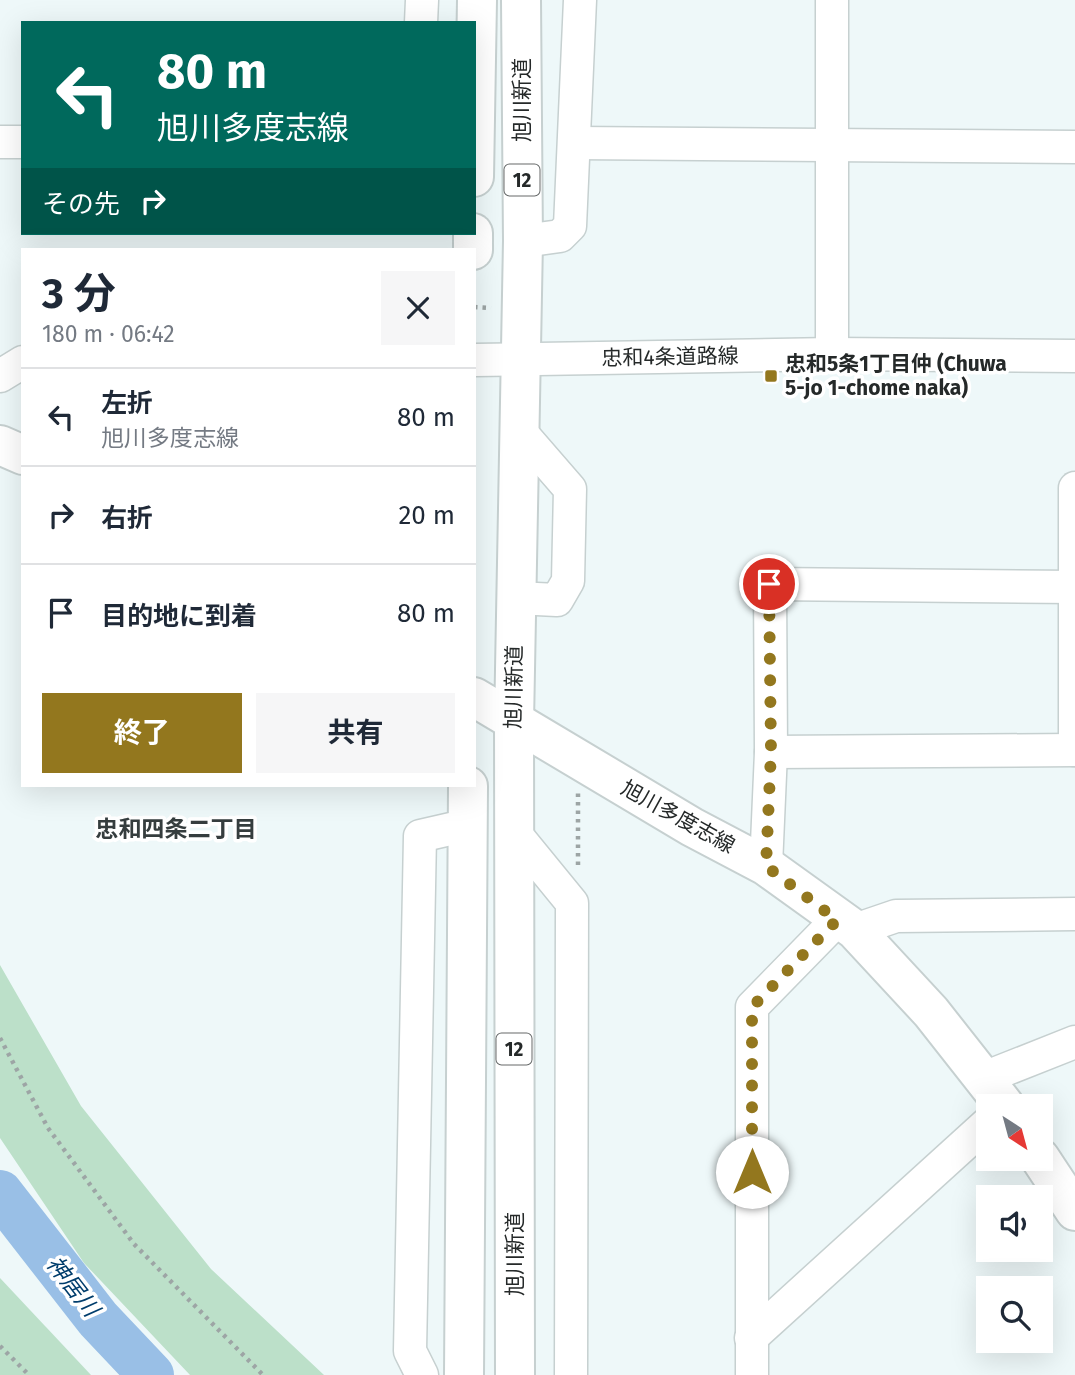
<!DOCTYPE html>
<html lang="ja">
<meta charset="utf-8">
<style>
:root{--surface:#fff;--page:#f6f6f7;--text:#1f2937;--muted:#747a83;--line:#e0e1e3;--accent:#93771e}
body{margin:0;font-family:"Fira Sans","Noto Sans JP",sans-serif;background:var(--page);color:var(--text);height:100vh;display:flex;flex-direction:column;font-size:26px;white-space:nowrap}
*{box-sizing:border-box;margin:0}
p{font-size:23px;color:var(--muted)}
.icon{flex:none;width:38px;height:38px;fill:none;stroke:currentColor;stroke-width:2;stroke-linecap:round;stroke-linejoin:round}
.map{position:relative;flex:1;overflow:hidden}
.side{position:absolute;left:21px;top:248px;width:455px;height:539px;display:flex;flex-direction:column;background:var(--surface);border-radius:0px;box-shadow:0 7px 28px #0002}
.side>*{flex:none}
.hud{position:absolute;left:21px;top:21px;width:455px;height:214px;border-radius:0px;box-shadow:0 7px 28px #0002;background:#00695c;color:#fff;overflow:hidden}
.needle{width:46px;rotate:144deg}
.fabs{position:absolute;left:976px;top:1094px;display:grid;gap:14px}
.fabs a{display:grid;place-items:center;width:77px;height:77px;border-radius:0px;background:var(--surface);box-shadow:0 7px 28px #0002;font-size:35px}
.pin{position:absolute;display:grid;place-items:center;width:60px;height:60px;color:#fff;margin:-30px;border:4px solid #fff;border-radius:50%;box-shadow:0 2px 7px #0007}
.me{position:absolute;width:77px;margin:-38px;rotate:0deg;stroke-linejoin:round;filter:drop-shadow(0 0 5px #0008)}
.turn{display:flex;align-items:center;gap:24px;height:147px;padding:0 21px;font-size:32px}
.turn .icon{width:91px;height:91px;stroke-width:2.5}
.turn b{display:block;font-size:49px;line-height:60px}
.then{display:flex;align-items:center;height:66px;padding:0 21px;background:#0003;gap:14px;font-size:26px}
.round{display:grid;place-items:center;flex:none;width:74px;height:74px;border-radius:0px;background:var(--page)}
.headline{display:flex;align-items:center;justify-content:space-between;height:119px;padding:0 21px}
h1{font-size:42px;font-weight:700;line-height:52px}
.primary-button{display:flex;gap:14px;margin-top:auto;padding:14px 21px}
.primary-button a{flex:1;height:80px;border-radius:0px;background:var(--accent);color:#fff;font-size:28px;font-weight:700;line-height:80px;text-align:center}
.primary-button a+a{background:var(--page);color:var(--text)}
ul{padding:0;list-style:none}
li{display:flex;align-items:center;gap:21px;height:98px;padding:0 21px;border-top:2px solid var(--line)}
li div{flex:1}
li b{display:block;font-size:26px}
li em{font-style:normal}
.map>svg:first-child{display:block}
.green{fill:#bce0c9}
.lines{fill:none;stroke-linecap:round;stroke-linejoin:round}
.river{stroke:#99bfe6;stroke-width:46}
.minor-casing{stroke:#c6d0d0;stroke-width:35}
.major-casing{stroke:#c6d0d0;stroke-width:42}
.highway-casing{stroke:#c6d0d0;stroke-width:42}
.path{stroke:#9da5a5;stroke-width:4.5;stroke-dasharray:3.5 5;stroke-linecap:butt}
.minor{stroke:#fff;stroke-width:32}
.major{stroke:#fff;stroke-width:38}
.highway{stroke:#fff;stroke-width:38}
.route{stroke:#93771e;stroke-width:12;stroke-dasharray:0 21.6}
.poi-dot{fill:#93771e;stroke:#fff;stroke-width:2.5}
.labels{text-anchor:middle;stroke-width:7;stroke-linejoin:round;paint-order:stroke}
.shield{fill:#fff;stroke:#666969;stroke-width:2}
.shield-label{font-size:19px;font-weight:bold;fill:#252929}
.street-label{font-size:21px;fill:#252929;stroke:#fff}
.poi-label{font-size:21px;font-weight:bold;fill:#252929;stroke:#fff;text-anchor:start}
.neighbourhood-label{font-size:23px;font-weight:bold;fill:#353d3e;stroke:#fff}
.water-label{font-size:23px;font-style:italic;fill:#003d6c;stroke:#fff}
</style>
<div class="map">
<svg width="1075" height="1375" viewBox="0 0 1075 1375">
<rect width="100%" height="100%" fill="#eef8f9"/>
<g class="green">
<path d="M0,965L81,1106L211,1269L324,1375H190L84,1263L0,1138Z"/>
<path d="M0,1278L91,1375H0Z"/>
</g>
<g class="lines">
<path class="river" d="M0,1193L98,1319L151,1375"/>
<g class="minor-casing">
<g id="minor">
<path d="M421,23L422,0"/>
<path d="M0,142H23"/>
<path d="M575,143L1075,147"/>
<path d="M523,241L560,236L570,226L580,0"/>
<path d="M832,354V0"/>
<path d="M474,360L832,354L1075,356"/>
<path d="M0,376L23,362"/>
<path d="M516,598L557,600L568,581L570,489L518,429"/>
<path d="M1075,750V488"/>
<path d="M771,752L1075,750"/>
<path d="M514,832L572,903L571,1375"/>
<path d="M766,866L771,752L770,584L1075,587"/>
<path d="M855,930L896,916L1075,914"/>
<path d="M984,1078L1075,1042"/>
<path d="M751,1338L989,1122"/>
<path d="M422,1375L410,1351L420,836L468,825"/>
<path d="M752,1375V1007L837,920"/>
</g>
</g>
<g class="major-casing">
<g id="major">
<path d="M0,445L23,455"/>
<path d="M474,697L692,827L766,866L855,930L931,1012L1005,1106"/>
<path d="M1040,1158L1075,1211"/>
</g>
</g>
<g class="highway-casing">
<g id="highway">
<path d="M474,177L477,0"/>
<path d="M473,250V233"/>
<path d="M464,1375L468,786"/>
<path d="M515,1375L514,723L523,241L521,0"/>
</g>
</g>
<g class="path">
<path d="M474,307L491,308"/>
<path d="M578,865V793"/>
<path d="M0,1038L48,1128L134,1244L263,1375"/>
<path d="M0,1346L29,1375"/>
</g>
<use href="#minor" class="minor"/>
<use href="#major" class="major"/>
<use href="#highway" class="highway"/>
</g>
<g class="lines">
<path class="route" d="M752,1172V1007L837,920L766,866L771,752L769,584"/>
</g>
<rect class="poi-dot" x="764" y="369" width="14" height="14" rx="3.5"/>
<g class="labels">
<g class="shield">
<rect x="504.5" y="164.5" width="35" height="31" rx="5"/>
<rect x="496.5" y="1033.5" width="35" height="31" rx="5"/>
</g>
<g class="shield-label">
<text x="522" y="187">12</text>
<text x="514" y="1056">12</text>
</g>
<g class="street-label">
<text transform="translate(522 100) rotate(-90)" y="7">旭川新道</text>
<text transform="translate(670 357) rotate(-1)" y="7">忠和4条道路線</text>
<text transform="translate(514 687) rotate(-89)" y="7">旭川新道</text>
<text transform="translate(678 817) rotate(29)" y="7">旭川多度志線</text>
<text transform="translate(515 1254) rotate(-90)" y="7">旭川新道</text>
</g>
<g class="poi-label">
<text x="785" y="371">忠和5条1丁目仲 (Chuwa<tspan x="785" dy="24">5-jo 1-chome naka)</tspan></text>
</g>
<g class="neighbourhood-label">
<text x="176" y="837">忠和四条二丁目</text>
</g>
<g class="water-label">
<text transform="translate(73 1286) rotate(52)" y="8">神居川</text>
</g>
</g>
</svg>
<div class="fabs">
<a><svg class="needle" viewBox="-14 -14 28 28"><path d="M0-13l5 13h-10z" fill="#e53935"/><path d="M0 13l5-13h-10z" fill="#747a83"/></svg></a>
<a><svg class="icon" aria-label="sound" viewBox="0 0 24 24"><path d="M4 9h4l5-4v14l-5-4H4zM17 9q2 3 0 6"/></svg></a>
<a><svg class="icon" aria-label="search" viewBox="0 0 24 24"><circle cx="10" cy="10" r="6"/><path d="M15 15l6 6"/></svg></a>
</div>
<div class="pin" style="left:769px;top:584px;background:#d93025"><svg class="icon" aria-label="arrive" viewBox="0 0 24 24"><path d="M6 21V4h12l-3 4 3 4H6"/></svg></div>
<svg class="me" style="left:752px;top:1172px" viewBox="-20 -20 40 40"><circle r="19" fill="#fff"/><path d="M0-13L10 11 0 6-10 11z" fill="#93771e"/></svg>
<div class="hud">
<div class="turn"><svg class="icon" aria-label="left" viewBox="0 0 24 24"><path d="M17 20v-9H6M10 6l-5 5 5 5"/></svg><div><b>80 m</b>旭川多度志線</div></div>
<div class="then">その先<svg class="icon" aria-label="right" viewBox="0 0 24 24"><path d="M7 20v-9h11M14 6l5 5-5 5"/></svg></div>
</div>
<section class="side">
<div class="headline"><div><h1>3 分</h1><p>180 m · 06:42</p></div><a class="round"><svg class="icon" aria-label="close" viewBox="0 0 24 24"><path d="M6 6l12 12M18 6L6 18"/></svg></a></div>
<ul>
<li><svg class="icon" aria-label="left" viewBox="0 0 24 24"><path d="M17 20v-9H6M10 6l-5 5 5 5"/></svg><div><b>左折</b><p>旭川多度志線</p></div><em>80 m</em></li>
<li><svg class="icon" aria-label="right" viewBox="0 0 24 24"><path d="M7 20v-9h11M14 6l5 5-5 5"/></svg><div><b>右折</b></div><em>20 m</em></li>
<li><svg class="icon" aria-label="arrive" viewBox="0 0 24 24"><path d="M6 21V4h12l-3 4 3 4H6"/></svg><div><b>目的地に到着</b></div><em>80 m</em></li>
</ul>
<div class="primary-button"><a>終了</a><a>共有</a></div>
</section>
</div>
